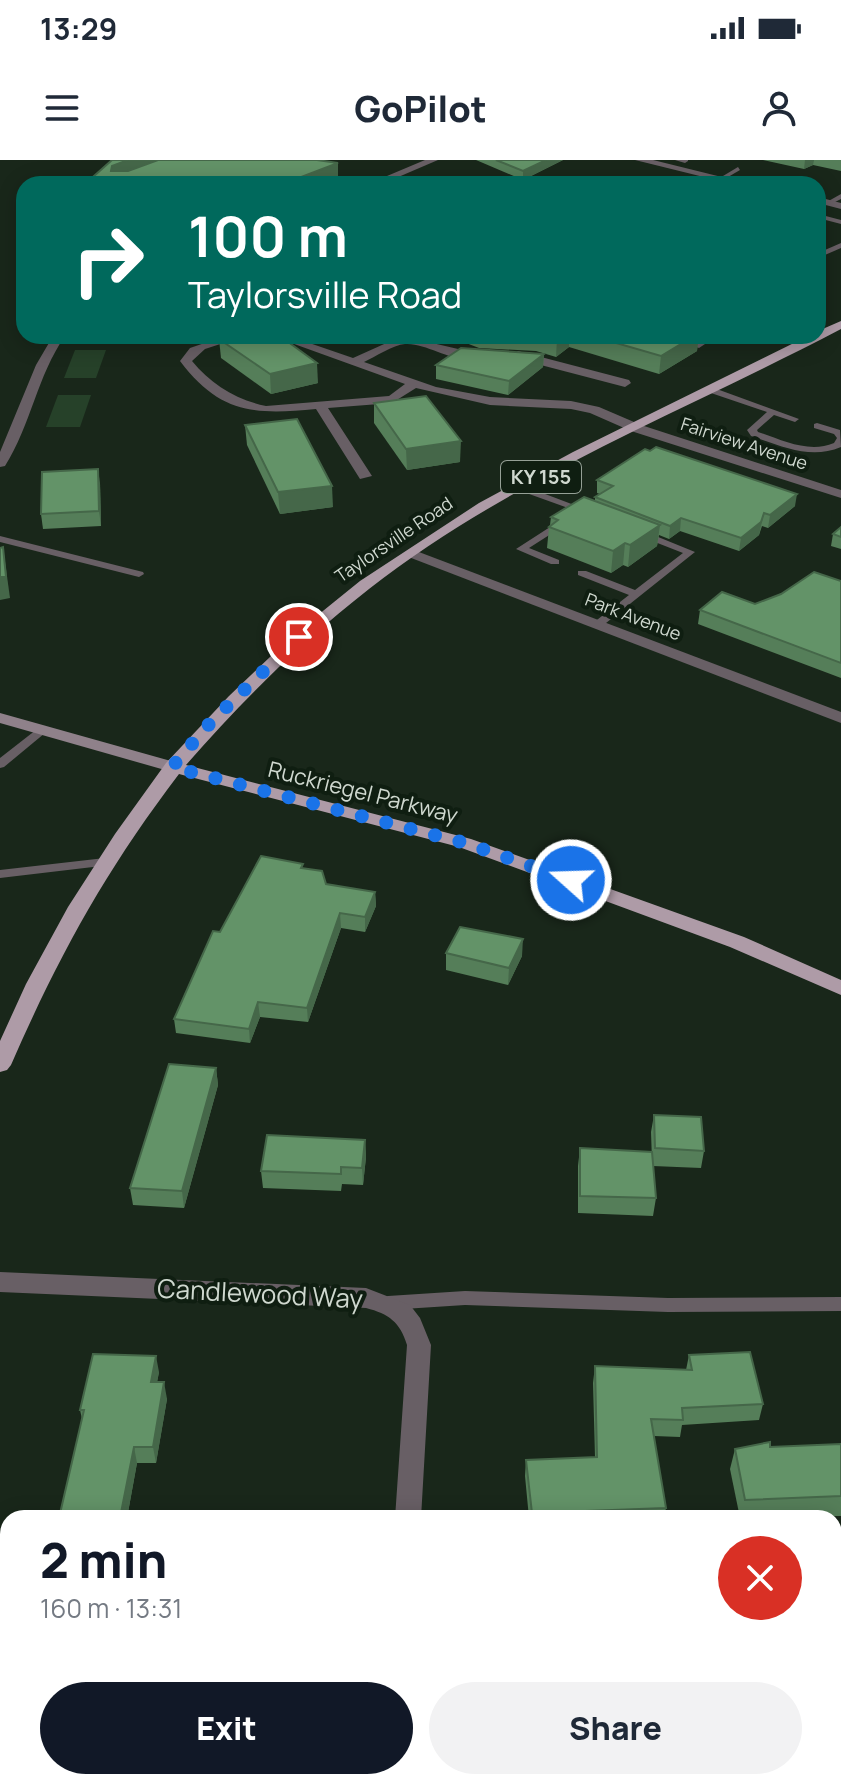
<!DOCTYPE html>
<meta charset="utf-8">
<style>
:root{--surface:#fff;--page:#f2f2f3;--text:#1f2937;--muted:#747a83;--accent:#111827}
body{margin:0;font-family:Manrope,sans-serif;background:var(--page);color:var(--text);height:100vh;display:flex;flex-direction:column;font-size:30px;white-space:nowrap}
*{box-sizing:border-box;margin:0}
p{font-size:26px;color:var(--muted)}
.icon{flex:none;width:44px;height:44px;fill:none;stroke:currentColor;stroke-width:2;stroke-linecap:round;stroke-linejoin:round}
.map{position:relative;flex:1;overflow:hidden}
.drawer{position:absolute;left:0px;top:1350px;width:842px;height:280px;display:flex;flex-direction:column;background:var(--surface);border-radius:24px 24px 0 0;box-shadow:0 4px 20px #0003}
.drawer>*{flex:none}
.top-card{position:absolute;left:16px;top:16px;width:810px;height:168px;border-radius:24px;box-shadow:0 4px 20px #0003;background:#00695c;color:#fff;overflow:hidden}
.pin{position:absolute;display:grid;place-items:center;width:68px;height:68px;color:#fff;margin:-34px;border:4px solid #fff;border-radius:50%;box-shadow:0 2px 8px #0007}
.me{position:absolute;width:88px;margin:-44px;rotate:290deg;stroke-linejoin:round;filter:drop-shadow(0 0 6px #0008)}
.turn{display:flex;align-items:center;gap:28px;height:168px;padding:0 40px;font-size:36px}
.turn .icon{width:104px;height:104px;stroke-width:2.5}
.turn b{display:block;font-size:56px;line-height:68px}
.round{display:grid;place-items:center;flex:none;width:84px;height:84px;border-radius:42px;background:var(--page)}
.head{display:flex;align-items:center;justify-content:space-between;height:136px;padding:0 40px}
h1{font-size:48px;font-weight:800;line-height:60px;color:var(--accent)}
.action{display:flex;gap:16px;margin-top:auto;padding:16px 40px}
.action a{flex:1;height:92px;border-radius:48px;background:var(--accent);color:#fff;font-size:32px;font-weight:800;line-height:92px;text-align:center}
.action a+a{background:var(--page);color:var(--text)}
.status{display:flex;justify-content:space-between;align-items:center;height:56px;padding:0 40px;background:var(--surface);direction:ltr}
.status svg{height:22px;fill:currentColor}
header{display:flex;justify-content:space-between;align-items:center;height:104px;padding:0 40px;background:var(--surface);font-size:36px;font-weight:800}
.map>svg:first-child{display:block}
.green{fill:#264129}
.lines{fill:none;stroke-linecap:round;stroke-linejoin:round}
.service{fill:#685f65;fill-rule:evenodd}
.minor{fill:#685f65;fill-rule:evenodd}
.secondary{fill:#8f818a;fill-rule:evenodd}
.primary{fill:#ae9ba7;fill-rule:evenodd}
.wall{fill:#557e59}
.shaded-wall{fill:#456749}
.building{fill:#639368;stroke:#456749;stroke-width:2}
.route{stroke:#1a73e8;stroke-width:14;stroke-dasharray:0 25.2}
.labels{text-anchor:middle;stroke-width:8;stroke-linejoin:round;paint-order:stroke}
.far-street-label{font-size:18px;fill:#cfd8cf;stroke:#0f1e11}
.shield{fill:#0f1e11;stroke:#95a096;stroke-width:2}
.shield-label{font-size:20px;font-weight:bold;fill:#cfd8cf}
.street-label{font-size:22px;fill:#cfd8cf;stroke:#0f1e11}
.near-street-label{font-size:26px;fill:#cfd8cf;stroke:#0f1e11}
</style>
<div class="status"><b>13:29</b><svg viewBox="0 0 49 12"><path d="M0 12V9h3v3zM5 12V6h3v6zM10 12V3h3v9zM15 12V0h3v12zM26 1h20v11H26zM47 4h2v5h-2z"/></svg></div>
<header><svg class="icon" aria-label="menu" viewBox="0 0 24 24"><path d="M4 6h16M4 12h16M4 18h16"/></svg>GoPilot<svg class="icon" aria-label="person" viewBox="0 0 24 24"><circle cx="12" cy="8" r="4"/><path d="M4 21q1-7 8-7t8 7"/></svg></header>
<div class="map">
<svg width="841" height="1630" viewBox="0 0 841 1630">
<rect width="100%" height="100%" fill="#19271a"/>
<g class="green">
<path d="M75,190H106L96,218H64Z"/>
<path d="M58,235H91L80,267H46Z"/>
</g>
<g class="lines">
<g class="service">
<path d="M675,0H688V1L685,3Z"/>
<path d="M738,7L740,10L723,20L718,19Z"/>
<path d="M841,34V39L831,44L825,43Z"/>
<path d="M818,54L841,60V64L818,58Z"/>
<path d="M841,83V88L818,98V93Z"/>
<path d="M708,228H714L799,259L795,262L774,255L757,270L758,272C782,280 809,294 834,283L837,278L834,274L814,268V264L817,263L840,270L841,287C810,300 781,286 751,276L747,270L767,252L708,232Z"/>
<path d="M518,326H524L590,351L582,353L518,330Z"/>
<path d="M564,358L569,361L568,363L529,388L559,400V404H551L516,389Z"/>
<path d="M641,370L695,392L601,467H593V463L629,435L578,415V411H586L635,430L683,393L637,375L636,373Z"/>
<path d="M0,376L143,412L144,414L139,417L0,382Z"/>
<path d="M41,566L45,567V573L4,607L0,608V598Z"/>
<path d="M105,698L111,702L110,705L0,718V710Z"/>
<path d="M465,1131L668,1138L841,1137V1151L668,1152L465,1145L388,1150L382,1148L380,1143L382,1138L388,1136Z"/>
</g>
<g class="minor">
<path d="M425,0H438L382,24H368Z"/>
<path d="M635,0H653L750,24H732Z"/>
<path d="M818,37L841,43V49L818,43Z"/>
<path d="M53,176H65C37,216 31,265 5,306L0,307V292L36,205Z"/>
<path d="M225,176H245L205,189L192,201C211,224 236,240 266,246L389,236L405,224L272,176H289L353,198L402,176H418L415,179L484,195C461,210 429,182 405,184C393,185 375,197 364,202L436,227L490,237L571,241L599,247L641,265L841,330V338L631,271L590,253L571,249L490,245L416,228L392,243L328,248L372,316L360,319L316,249C255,255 220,254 180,201L190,188Z"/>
<path d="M666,176H685L705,184L699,188Z"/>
<path d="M518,191L629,220L631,223L625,227L514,198L512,195Z"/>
<path d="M411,389L841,552V563L406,396L404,393Z"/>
<path d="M0,1112L366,1128L410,1145L420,1158L431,1185L421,1358H395L407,1185C400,1162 389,1154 366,1148L0,1132Z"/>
<rect x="834" y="1458" width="7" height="28"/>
</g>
<path class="secondary" d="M0,553L178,603L181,607L172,612L0,563Z"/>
<path class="primary" d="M841,161V169C683,252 511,318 369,429C301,482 242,541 186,605L471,679L744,777L841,820V835L730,787L459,687L179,614C106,710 59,795 11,905L7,910L0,912V881L26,824L68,747L115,674L166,603L229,536L292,476L360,421L479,343L573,292L808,176H818V171Z"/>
</g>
<g class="wall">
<path d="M476,0H563L523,20Z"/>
<path d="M763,0H841V11L813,5L804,9Z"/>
<path d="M448,176H721L708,184L698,179L697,191L659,214L569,187L556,197L536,191L479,188Z"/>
<path d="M219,179L318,223L271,234L221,198Z"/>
<path d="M544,194L543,207L508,235L436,219V205Z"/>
<path d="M374,243L460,302L407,310L374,263Z"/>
<path d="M245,265L333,347L280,354L247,285Z"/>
<path d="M597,320L795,346L768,368L762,366L759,375L739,391L680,371L669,379L659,375L657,386L628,407L623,405L611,413L547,388L549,367L550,365L551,357L595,341V337L600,334L597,333Z"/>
<path d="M100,323L101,366L43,369L41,354Z"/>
<path d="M841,367V389L831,386L833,374Z"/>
<path d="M841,421V518L698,464L700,450L755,444Z"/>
<path d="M303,708L326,724L375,732L376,746L365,772L341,768L308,862L260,857L250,883L176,873L174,859L220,772Z"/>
<path d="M446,793L522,796L508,825L446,810Z"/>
<path d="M216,908L218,925L184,1048L133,1045L130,1028Z"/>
<path d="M654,955L704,991L701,1008L653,1006L656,1038L653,1056L578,1053V1006L580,988L652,1001L651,972Z"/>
<path d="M365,980L366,997L363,1025L342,1024L341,1031L263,1028L261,1011Z"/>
<path d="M689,1195L763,1244L759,1260L682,1265L680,1277L654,1276L666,1348L664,1358H529L525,1316L526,1300L595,1297L593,1223L595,1206L686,1210Z"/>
<path d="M159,1212L157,1222L167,1239L156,1303H137L127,1358H59L82,1259L80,1250Z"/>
<path d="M841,1284V1356L740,1358L730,1309L735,1289Z"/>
<path d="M722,1622H834L841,1630H723Z"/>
</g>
<g class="shaded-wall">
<path d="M128,0H163L114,21L111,11L112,6Z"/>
<path d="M546,0H563L523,20V11Z"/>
<path d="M805,0H814L813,5L804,9Z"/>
<path d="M338,3V18L324,24H293V20Z"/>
<path d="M561,176H569V187L556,197L557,179Z"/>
<path d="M694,176H699L697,191L659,214L661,196Z"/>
<path d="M709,176H721L708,184Z"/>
<path d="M544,194L543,207L508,235L509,221Z"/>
<path d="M317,203L318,223L271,234L270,214Z"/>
<path d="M461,281L460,302L407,310L406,289Z"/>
<path d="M98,309L100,323L101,366L99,351Z"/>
<path d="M332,326L333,347L280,354L278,332Z"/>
<path d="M797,334L795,346L768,368L770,355Z"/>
<path d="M764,353L759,375L739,391L741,378Z"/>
<path d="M681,358L680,371L669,379L670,366Z"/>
<path d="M660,365L657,386L628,407L630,385Z"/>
<path d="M625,383L623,405L611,413L613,391Z"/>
<path d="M3,387L10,438L0,440V417Z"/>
<path d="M375,732L376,746L365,772V757Z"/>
<path d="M340,753L341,768L308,862L307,848Z"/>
<path d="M523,779L522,796L508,825L509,808Z"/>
<path d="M258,842L260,857L250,883L249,869Z"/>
<path d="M216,908L218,925L184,1048L182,1031Z"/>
<path d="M365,980L366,997L363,1025L362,1008Z"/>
<path d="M156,1196L159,1212L154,1238L151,1222Z"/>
<path d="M164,1222L167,1239L156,1303L153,1287Z"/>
<path d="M134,1287L137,1303L127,1358H120Z"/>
<path d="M67,1622H70L73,1630H66Z"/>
</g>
<g class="building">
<path d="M112,0H128L112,6L111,11H128L158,0H317L338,3L293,20L307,24H85Z"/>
<path d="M496,0H546L523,11Z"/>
<path d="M233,176H280L317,203L270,214L219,179Z"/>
<path d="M546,176H561L557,179Z"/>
<path d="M592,176H694L661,196Z"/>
<path d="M461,188L544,194L509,221L436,205Z"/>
<path d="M426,236L461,281L406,289L374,243Z"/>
<path d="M297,259L332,326L278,332L245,265Z"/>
<path d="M656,287L797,334L770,355L764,353L761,362L741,378L681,358L670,366L595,337L613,326L597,320L645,289L650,291Z"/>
<path d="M98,309L99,351L41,354L42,312Z"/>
<path d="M584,337L660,365L630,385L625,383L613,391L549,367L558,360L551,357Z"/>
<path d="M841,367V377L833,374Z"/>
<path d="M3,387L6,417H0V388Z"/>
<path d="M814,412L841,421V503L700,450L722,432L755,444L781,434Z"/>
<path d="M261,696L303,704L301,708L322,711L326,724L375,732L365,757L340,753L307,848L258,842L249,869L174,859L213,771L220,772Z"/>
<path d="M460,767L523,779L509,808L446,793Z"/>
<path d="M169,904L216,908L182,1031L130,1028Z"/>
<path d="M654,955L701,957L704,991L655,988Z"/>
<path d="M267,975L365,980L362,1008L341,1007V1014L261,1011Z"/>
<path d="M580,988L652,992L656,1038L580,1036Z"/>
<path d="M750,1192L763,1244L682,1248L683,1260L651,1259L666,1348L532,1353L526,1300L597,1297L595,1206L692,1210L689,1195Z"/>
<path d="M93,1194L156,1196L151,1222H164L153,1287H134L120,1358H59L84,1250H80Z"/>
<path d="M770,1282V1287L841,1284V1336L745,1340L735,1289Z"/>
<path d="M834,1586H841V1630H730L729,1622H834Z"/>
<path d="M0,1613H8V1622H67L66,1630H0Z"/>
<path d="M326,1622H430L431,1630H326Z"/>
<path d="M498,1622H683L684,1630H498Z"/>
</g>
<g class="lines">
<path class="route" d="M299,477L211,562L172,607L465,683L571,720"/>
</g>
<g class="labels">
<g class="far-street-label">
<text transform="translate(744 284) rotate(18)" y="6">Fairview Avenue</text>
<text transform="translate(394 380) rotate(-34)" y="6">Taylorsville Road</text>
<text transform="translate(633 457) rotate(21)" y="6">Park Avenue</text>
</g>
<rect class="shield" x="501" y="301" width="80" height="32" rx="6"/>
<g class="shield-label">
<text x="541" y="324">KY 155</text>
</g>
<g class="street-label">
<text transform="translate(363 632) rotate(14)" y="8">Ruckriegel Parkway</text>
</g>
<g class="near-street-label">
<text transform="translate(260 1134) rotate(3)" y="9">Candlewood Way</text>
</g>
</g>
</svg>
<div class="pin" style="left:299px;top:477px;background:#d93025"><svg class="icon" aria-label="arrive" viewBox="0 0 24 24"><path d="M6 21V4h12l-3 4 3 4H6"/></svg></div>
<svg class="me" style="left:571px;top:720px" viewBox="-20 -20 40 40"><circle r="17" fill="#1a73e8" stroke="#fff" stroke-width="3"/><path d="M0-11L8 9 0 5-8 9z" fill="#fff"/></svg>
<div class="top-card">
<div class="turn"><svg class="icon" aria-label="right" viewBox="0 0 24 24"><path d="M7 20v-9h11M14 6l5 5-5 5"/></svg><div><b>100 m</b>Taylorsville Road</div></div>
</div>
<section class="drawer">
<div class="head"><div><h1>2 min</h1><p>160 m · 13:31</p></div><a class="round" style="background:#d93025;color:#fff"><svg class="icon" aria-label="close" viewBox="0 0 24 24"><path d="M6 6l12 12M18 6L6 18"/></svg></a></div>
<div class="action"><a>Exit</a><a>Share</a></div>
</section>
</div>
